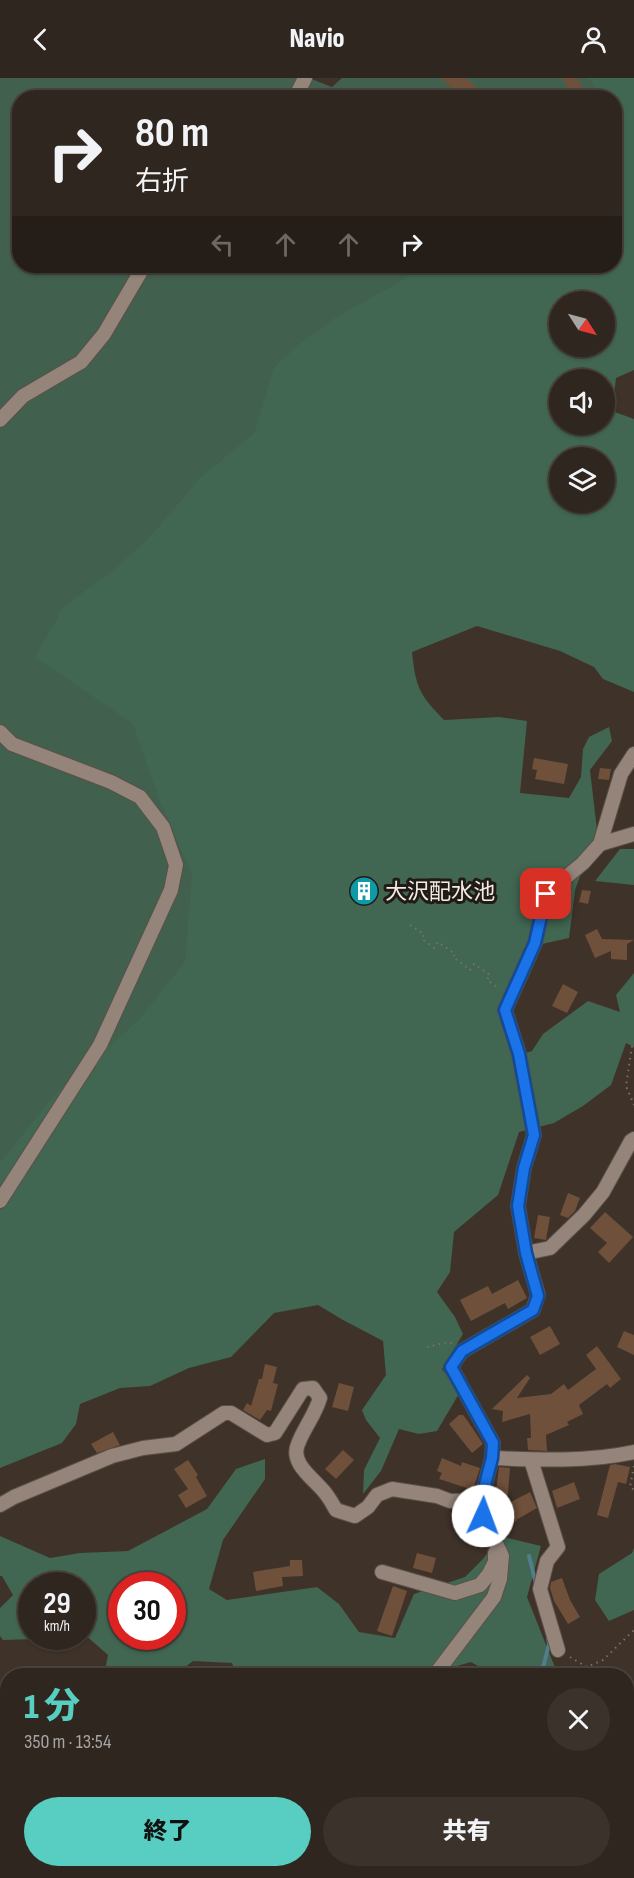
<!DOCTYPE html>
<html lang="ja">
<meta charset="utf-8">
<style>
:root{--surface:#2f261f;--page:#3b322c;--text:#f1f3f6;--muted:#a7a5a4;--line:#4a433d;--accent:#57cec1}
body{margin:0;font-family:"Sofia Sans Condensed","Noto Sans JP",sans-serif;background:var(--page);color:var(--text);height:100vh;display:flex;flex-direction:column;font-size:22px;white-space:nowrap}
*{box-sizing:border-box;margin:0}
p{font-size:20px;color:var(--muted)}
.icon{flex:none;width:33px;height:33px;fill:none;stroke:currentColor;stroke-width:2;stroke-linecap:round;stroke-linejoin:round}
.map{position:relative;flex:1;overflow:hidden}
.details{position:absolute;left:0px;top:1590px;width:634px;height:210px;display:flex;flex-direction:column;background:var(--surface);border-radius:24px 24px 0 0;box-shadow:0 2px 4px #0004,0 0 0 2px var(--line)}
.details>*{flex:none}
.guide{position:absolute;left:12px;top:12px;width:610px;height:183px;border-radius:24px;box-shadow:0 2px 4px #0004,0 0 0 2px var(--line);background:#2f261f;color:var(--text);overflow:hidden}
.needle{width:39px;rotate:126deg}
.buttons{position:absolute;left:549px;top:213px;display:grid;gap:12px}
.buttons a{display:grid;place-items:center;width:66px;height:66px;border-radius:50%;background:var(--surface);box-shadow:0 2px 4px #0004,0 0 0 2px var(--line);font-size:30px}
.speed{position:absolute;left:18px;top:1494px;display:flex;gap:12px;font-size:30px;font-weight:700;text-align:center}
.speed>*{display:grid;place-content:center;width:78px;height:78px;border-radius:50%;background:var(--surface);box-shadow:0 2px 4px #0004,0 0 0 2px var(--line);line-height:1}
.speed small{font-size:15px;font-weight:400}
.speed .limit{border:9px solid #d22;background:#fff;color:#111}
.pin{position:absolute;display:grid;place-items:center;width:51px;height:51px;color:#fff;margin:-26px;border-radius:12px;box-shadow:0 3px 9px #0006}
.me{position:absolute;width:66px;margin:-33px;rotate:2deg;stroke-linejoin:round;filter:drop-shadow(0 0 4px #0008)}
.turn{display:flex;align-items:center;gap:21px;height:126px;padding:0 24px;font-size:27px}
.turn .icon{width:78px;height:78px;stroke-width:2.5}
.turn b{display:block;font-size:42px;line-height:51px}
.lanes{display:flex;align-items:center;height:57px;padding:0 24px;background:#0003;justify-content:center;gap:30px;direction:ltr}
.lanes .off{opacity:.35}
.round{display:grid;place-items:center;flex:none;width:63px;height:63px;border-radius:32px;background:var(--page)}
.summary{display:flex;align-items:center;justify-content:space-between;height:102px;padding:0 24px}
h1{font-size:36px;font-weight:800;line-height:45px;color:var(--accent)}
.action{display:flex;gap:12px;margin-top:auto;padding:12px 24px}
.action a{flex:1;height:69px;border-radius:36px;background:var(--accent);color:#111;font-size:24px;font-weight:800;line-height:69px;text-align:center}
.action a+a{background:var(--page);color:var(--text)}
header{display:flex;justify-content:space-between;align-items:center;height:78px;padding:0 24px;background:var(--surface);font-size:27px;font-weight:800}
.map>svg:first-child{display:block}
.green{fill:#42604e}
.forest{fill:#416651;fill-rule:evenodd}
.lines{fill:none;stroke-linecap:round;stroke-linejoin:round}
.stream{stroke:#517e8c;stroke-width:4}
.building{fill:#6f503a}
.minor-casing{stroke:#5b5048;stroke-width:16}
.path{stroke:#7b7068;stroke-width:2;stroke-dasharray:1.5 4.5;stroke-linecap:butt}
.minor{stroke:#94847a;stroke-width:14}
.route-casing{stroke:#114b97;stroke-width:15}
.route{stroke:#1a73e8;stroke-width:10}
.labels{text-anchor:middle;stroke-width:6;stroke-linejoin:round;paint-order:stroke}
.poi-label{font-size:22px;fill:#f3eae4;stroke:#211b17;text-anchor:start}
</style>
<header><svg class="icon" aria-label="back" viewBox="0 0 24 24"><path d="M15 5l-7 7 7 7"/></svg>Navio<svg class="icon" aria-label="person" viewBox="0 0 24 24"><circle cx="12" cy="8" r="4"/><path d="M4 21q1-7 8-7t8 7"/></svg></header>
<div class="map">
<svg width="634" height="1800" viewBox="0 0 634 1800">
<rect width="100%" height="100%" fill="#3f3229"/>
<path class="green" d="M0,0H309L332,9L342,0H595L610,19L20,20V188H451L230,855L0,1178Z"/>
<g class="forest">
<path d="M589,0H634V292L616,300L612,333L634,341V614L603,601L594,589L560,573L477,548L412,574C416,610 419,616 444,642L499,639L527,643L520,715L569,720L581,699L583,671L589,659L609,649L612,663L590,692L597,752L575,812L569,860L524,870L501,929L513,979L532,973L543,956L588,923L620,934L616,917L634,895V969L626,965L611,1007L583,1028L554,1045L519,1054L498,1117L454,1154L450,1194L437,1214L455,1239L463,1256L442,1291L460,1314L437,1353L419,1356L399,1351L381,1393L363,1416L364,1392L380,1360L366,1342L362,1332L386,1297L383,1263L343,1242L318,1227L274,1235L231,1279L189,1290L150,1308L120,1310L80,1326L76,1346L62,1365L0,1390V1084L60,1011L139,942L185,884L192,797L159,721L133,646L35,579L64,528L106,498L145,464L200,400L255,354L274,289L301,265L333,241L394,207L423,188H615V62L624,60L615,41V20L601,19ZM560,224H604V268H560ZM560,302H604V346H560ZM560,380H604V424H560Z"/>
<path d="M620,771H634V807L595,803Z"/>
<path d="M265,1381V1401L223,1462L209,1511L227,1522L317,1509L339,1526L359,1554L395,1560L414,1516L465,1499L483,1481L500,1458L541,1468L527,1519L558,1597H482L485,1592L471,1584L425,1597L237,1598L232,1585L193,1583L175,1597H104L108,1577L83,1555L82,1508H32V1558L40,1559L35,1561L3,1562L0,1558V1530L13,1517L2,1498H0V1458L50,1480L80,1475L128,1473L207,1431L236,1391ZM122,1508H172V1558H122Z"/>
<path d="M634,1470V1532L609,1543L595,1522L599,1496L632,1475Z"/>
<path d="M7,1614V1777L0,1774V1622Z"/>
<path d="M627,1770L634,1775V1800H400L398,1793L627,1792Z"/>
</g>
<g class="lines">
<g class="stream">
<path d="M529,1478L536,1506"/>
<path d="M541,1598L549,1566L548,1560"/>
<path d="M498,1800L499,1792"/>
</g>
</g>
<g class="building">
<path d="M441,0H466L488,20H463Z"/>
<path d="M562,0H577L589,20H574Z"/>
<path d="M534,680L568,686L564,706L535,701L537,692L532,691Z"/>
<path d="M600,690L611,691L609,702L598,701Z"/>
<path d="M582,812L591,813L588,826L579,824Z"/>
<path d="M597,851L602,861L634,862L627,866V882L611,881V873L595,880L585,857Z"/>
<path d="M563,906L578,914L567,935L552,928Z"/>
<path d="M568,1115L580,1120L575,1133L568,1140L560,1137Z"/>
<path d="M605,1134L633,1159L609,1185L598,1174L607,1165L590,1150Z"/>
<path d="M538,1137L550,1139L546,1162L534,1160Z"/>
<path d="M518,1202L527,1220L508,1231L505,1225L471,1243L460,1222L488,1208L492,1216Z"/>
<path d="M550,1248L560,1266L540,1277L530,1259Z"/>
<path d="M624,1253L634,1257V1277L617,1269Z"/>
<path d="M597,1268L621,1301L610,1310L607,1306L579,1327L583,1336L567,1344L569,1347L546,1357L547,1373L528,1372L527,1360H531L530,1336L502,1344L503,1333L492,1331L527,1297L530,1300L517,1320L551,1316L564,1306L568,1312L596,1291L586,1277Z"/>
<path d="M265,1286L277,1289L273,1305L278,1306L271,1333L267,1332L260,1342L243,1332L247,1325L251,1328L259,1301H262Z"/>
<path d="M339,1305L354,1309L348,1333L332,1329Z"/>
<path d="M459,1337H463L467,1342L483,1366L472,1375L449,1346Z"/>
<path d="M113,1354L120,1367L97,1375L91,1366Z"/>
<path d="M343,1372L354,1382L336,1401L325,1391Z"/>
<path d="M442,1380L461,1388L462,1384L480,1390L473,1412L439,1401L442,1395L437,1393Z"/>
<path d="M188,1382L198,1397L196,1399L207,1418L186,1430L178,1417L188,1411L174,1391Z"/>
<path d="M615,1386L630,1389L626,1406L618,1404L608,1440L597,1437L610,1387Z"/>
<path d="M499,1389L510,1390L507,1426L530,1414L537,1430L516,1442L517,1443L505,1447V1453L494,1422L495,1421Z"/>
<path d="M574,1404L580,1421L557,1430L552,1413Z"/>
<path d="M417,1475L436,1480L432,1495L413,1490Z"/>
<path d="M290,1482H302L303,1498L282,1499L283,1508L256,1513L253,1494L290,1488Z"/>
<path d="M562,1500L570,1522L580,1539L568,1546L554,1523L550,1510L551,1504Z"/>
<path d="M393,1508L407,1513L392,1558L377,1553Z"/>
</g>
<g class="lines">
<g class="minor-casing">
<g id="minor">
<path d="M295,20L305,0"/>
<path d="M0,342L23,318L81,284L104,256L144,188"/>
<path d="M0,654L12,666L111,704L140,719L163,749L176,787L171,812L100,967L0,1123"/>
<path d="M600,766L634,756"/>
<path d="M526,1175L518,1128L524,1090L534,1057L519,976L505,932L535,865L546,816L583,785L600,766L621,696L634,676"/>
<path d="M492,1380C540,1382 587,1384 634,1374"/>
<path d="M531,1382L558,1469L547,1483L540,1511L558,1572"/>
<path d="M0,1427L14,1419L112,1378L143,1370L176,1366L224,1335H231L267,1357L275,1355L303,1311L313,1310L320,1320C315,1337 304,1350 298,1366C289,1386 316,1402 326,1416C330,1421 333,1427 336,1432L355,1438L368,1429L377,1417L392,1411L437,1418L450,1423L481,1422"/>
<path d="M382,1494L455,1515L480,1507L489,1496L495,1484V1475"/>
<path d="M434,1598L494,1519L500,1501L502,1478L483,1438L481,1422L492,1380L493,1365L451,1289L462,1273L533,1232L538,1217L526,1175L550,1170L584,1137L603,1114L631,1063L634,1061"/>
<path d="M326,1800L327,1792"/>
</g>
</g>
<g class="path">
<path d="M410,847L424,856L422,861L434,870L438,864L455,876L453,879L470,892L474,886L490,897L487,902L499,910"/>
<path d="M632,968L626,1008L634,1027"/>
<path d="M427,1269L449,1264L453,1266"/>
<path d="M634,1388L630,1409L634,1412"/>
<path d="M570,1579L587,1589L603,1582L634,1552"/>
</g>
<use href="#minor" class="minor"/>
</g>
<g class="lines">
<g class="route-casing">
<path id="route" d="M483,1438L481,1422L492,1380L493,1365L451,1289L462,1273L533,1232L538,1218L526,1175L518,1128L524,1090L534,1057L519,976L505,932L535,865L546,816"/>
</g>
<use href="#route" class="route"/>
</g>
<defs>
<g id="building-disc" transform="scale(1.5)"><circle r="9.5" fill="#0f9aa8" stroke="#211b17"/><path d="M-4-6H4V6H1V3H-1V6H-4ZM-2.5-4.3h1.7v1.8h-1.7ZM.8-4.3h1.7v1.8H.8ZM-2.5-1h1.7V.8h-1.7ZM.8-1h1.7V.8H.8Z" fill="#fff"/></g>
</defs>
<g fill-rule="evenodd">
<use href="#building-disc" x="364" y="813"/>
</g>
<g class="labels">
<g class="poi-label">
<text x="385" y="821">大沢配水池</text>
</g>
</g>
</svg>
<div class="buttons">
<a><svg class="needle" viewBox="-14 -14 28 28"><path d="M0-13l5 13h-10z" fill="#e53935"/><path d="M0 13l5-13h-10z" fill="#a7a5a4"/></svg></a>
<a><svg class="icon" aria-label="sound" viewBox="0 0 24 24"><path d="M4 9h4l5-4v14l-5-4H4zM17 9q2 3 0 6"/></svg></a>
<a><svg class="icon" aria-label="layers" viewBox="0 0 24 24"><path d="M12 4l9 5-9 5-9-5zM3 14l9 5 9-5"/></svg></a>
</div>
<div class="speed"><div>29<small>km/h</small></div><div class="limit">30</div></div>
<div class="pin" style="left:546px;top:816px;background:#d93025"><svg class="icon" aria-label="arrive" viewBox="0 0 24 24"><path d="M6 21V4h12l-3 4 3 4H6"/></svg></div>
<svg class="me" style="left:483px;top:1438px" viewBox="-20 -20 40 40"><circle r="19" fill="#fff"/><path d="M0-13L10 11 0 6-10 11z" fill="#1a73e8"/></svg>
<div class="guide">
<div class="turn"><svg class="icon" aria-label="right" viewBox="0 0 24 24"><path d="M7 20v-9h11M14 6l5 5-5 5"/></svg><div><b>80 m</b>右折</div></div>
<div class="lanes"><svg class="icon off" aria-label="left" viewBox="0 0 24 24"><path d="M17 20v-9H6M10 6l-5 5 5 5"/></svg><svg class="icon off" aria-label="ahead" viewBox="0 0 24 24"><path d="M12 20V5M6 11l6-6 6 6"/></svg><svg class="icon off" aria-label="ahead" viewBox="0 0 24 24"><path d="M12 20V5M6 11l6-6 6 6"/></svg><svg class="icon" aria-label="right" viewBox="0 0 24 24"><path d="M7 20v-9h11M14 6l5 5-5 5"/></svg></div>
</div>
<section class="details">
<div class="summary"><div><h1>1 分</h1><p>350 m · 13:54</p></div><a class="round"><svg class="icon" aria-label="close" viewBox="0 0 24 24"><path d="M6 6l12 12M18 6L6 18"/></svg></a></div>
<div class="action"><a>終了</a><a>共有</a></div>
</section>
</div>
